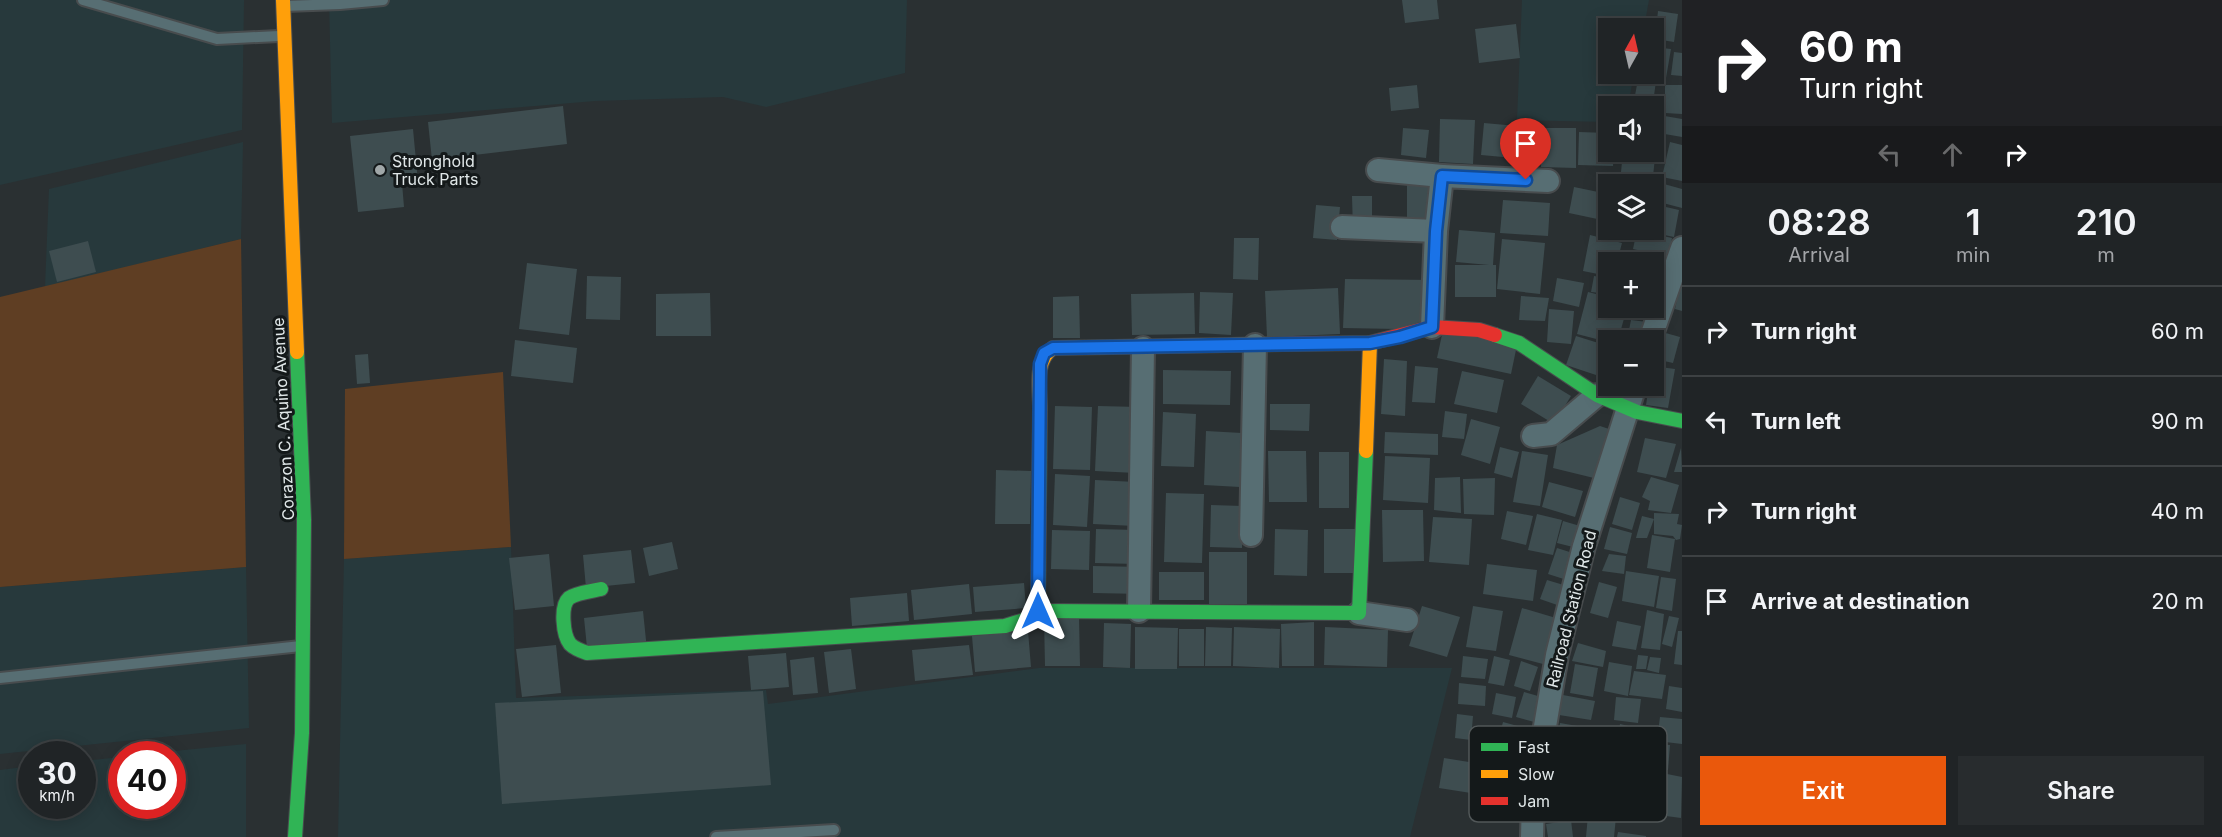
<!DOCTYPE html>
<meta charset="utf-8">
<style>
:root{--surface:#202426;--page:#282c2e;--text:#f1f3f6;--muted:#a2a4a7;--line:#3d4143;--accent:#ea580c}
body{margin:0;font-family:Inter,sans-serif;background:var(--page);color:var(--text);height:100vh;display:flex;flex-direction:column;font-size:22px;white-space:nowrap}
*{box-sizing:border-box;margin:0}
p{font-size:20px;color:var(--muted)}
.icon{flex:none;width:33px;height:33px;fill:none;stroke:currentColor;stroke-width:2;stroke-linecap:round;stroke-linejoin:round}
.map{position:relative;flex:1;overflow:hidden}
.side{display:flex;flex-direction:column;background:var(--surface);width:540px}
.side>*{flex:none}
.guide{background:#202124;color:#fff;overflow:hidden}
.needle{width:39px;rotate:8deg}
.controls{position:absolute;left:1598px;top:18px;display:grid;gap:12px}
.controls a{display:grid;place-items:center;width:66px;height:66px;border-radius:0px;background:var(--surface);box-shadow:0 3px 15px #0003,0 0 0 2px var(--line);font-size:30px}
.speed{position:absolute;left:18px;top:741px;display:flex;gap:12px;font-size:30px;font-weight:700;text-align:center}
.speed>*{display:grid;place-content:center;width:78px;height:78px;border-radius:50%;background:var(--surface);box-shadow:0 3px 15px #0003,0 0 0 2px var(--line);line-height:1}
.speed small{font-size:15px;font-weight:400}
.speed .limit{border:9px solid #d22;background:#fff;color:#111}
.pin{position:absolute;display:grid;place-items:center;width:51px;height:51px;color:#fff;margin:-62px -26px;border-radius:50% 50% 50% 0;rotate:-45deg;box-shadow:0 0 6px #0007}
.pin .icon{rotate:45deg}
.me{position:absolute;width:66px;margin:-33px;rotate:0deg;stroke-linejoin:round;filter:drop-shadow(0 0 4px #0008)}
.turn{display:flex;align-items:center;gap:21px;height:126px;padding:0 18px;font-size:27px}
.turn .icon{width:78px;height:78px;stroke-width:2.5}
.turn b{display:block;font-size:42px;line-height:51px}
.lanes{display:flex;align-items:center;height:57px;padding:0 18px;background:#0003;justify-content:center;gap:30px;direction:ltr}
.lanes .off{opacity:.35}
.eta{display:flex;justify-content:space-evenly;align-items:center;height:102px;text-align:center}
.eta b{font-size:36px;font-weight:600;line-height:42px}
.primary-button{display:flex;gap:12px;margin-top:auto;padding:12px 18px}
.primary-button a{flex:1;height:69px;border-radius:0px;background:var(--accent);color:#fff;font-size:24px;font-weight:600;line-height:69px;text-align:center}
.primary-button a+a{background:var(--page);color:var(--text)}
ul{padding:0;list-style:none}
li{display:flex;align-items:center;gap:18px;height:90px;padding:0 18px;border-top:2px solid var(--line)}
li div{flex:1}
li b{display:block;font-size:22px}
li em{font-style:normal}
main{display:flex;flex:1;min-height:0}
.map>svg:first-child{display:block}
.built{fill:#27393c}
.green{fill:#5f3e23}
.building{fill:#3e4d50}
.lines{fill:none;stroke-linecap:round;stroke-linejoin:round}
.lane-casing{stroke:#484c4e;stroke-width:14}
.street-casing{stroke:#484c4e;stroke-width:26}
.fast-casing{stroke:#484c4e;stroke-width:16}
.slow-casing{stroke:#484c4e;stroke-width:16}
.jam-casing{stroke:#484c4e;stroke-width:16}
.lane{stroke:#576e73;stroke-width:10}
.street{stroke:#576e73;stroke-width:22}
.fast{stroke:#30b455;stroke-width:14}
.slow{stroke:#ff9f0a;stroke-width:14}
.jam{stroke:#e5322d;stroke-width:14}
.route-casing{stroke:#114b97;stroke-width:15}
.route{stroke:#1a73e8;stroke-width:10}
.poi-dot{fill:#a0a7a8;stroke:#14191a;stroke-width:2}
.labels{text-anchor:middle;stroke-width:6;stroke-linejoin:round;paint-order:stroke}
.poi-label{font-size:16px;fill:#e0e7e8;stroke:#14191a;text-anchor:start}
.street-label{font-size:16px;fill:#e0e7e8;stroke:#14191a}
.key{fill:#14191a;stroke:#515758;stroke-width:1.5}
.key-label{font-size:16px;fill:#e0e7e8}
</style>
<main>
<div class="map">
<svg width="1682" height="837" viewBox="0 0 1682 837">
<rect width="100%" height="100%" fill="#2a3032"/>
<g class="built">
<path d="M0,0H244L242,130L0,185Z"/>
<path d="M329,0H907L905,73L766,107L723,97L595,101L332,123Z"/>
<path d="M1522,0H1649L1644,28H1608V74H1634L1628,106H1608V122L1517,120Z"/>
<path d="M243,142L241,239L45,287L49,189Z"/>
<path d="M511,547L516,698L766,690L768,704L1039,668H1452L1410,837H338L344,559Z"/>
<path d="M246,567L249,728L0,754V587Z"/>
<path d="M246,744V837H0V770L31,766L32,806H82L83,761L121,757L122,806H172V754H143Z"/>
</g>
<g class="green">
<path d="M241,239L246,567L0,587V297Z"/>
<path d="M503,372L511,547L344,559L345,389Z"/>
</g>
<g class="building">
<path d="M1402,0H1437L1439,19L1405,23Z"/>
<path d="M1658,11L1678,14L1674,42L1655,39Z"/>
<path d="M1516,24L1520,58L1479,63L1475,29Z"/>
<path d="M1653,47L1671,49L1666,78L1645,75L1653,74Z"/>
<path d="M1674,52L1682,53V76L1671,75Z"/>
<path d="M1638,79L1656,81L1653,103L1634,101Z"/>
<path d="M1417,85L1419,108L1391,111L1389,88Z"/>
<path d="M1665,85H1682V114L1665,113Z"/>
<path d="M563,106L567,144L432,160L428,122Z"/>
<path d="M1653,114L1682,119V137L1653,132Z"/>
<path d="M1440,119L1475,120L1473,164L1439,162Z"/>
<path d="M1484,123L1517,126L1514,158L1481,155Z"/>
<path d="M1403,128L1429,130L1426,158L1401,155Z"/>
<path d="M1542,128H1576V168L1541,167Z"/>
<path d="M413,129L418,182L402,183L404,207L358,212L350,136Z"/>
<path d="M1579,132L1608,133V152H1614L1613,166L1578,165Z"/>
<path d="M1653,140H1657L1653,176L1621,172L1623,152H1653Z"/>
<path d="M1670,142L1682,145V181L1662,177Z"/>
<path d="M1430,184V222H1407V185Z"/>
<path d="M1664,184L1682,189V208L1659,202Z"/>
<path d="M1574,187L1608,194L1602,220L1569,213Z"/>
<path d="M1352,196H1372V229L1353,230Z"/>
<path d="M1503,200L1550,203L1548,236L1500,233Z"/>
<path d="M1653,204L1679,210L1674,237L1645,231L1653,230Z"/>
<path d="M1316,205L1340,207L1337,240L1313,238Z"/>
<path d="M1459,230L1495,233L1493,265H1496V297H1455V265H1489L1456,262Z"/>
<path d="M1637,230L1672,238L1668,257L1633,249Z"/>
<path d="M1590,235L1622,243L1617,262H1608V276L1583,271Z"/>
<path d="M1234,238H1259L1258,280L1233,279Z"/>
<path d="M1502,239L1545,243L1540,294L1497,289Z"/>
<path d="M88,241L96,272L57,282L49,251Z"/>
<path d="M1653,262L1658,263L1655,285H1653Z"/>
<path d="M527,263L577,269L569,335L519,329Z"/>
<path d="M587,276L621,277L620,320L586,319Z"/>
<path d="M1594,276L1608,278V294L1591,292Z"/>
<path d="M1557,278L1584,283L1579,307L1553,301Z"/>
<path d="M1345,279L1433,280L1420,322L1398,329L1343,328Z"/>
<path d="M1681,280H1682V311L1675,309Z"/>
<path d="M1338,288L1340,334L1267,337L1265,291Z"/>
<path d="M1200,292L1233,293L1231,335L1199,333Z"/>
<path d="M1588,292L1608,297V308H1627L1618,340L1608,342L1577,334Z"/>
<path d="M710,293L711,336H656V294Z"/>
<path d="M1194,293L1195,334L1132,335L1131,294Z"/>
<path d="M1079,296L1080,338H1053V297Z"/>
<path d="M1521,296L1549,298L1545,321L1519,320Z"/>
<path d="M1628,308H1650V313L1628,310Z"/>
<path d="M1549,309L1574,311L1571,344L1547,342Z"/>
<path d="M1631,320L1647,322L1644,340H1627Z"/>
<path d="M1443,330L1517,345L1511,374L1437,358Z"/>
<path d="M1662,332L1680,337L1673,363L1655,359Z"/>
<path d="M1576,336L1608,346V379L1566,365Z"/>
<path d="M515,340L577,348L573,383L511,376Z"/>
<path d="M368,354L370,383L357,384L355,355Z"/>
<path d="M1384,359L1407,361L1405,416L1381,414Z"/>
<path d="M1415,366L1438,368L1435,403L1412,402Z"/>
<path d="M1653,366L1675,369L1668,408L1646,405L1649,386H1653Z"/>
<path d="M1163,370L1231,371L1230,405L1163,404Z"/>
<path d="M1462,371L1504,380L1497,413L1454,404Z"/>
<path d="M1538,376L1571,396L1554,424L1521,404Z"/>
<path d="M1270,404H1310L1309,431L1270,430Z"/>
<path d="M1055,406L1092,407L1090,470L1053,469Z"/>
<path d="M1098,406L1139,407L1136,473L1095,471Z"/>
<path d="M1445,411L1467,414L1464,439L1442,437Z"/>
<path d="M1163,412L1196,414L1194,467L1161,466Z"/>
<path d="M1471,419L1500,427L1490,464L1461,455Z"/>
<path d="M1600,426L1612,430L1598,479L1553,468L1557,445Z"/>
<path d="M1206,431L1242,433L1240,487L1204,485Z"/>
<path d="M1385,432L1438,434V455L1384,453Z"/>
<path d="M1645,438L1676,444L1666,478L1637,472Z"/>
<path d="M1500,447L1519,452L1512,478L1494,473Z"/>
<path d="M1681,448L1682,472H1674Z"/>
<path d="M1268,451H1306L1307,502H1269Z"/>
<path d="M1522,451L1548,455L1540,506L1513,502Z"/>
<rect x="1319" y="452" width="30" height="56"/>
<path d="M1385,456L1430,458L1428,503L1383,500Z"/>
<path d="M996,470L1031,471L1030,524H995Z"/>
<path d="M1055,474L1090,476L1087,527L1053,525Z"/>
<path d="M1460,477L1461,513L1434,510L1435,478Z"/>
<path d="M1651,477L1679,485L1671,513L1648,510L1650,501L1642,497Z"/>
<path d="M1495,478L1494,515L1464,514L1463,479Z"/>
<path d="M1095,480L1136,482L1135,526L1093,524Z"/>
<path d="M1549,482L1583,491L1575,517L1542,507Z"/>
<path d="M1166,493L1204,494L1202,563L1164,562Z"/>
<path d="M1620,497L1640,503L1632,530L1612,524Z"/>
<path d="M1211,505L1243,506L1242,548L1210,547Z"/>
<path d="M1382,510H1423L1424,561L1383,562Z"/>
<path d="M1507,511L1533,516L1526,545L1501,539Z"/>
<path d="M1654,513L1679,514L1677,524L1682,525L1680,539L1676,540L1673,536L1654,534Z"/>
<path d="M1537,514L1562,520L1553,555L1528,550Z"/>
<path d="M1642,516L1654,519L1647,538H1636Z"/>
<path d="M1433,517L1472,519L1469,565L1429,562Z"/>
<path d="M1563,521L1587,528L1581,549L1557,543Z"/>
<path d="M1610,527L1632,533L1627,554L1604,549Z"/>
<path d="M1096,529L1137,530L1136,564L1095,563Z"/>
<path d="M1275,529L1308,530L1307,576L1274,575Z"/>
<rect x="1324" y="529" width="32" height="44"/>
<path d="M1052,530L1090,531L1089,570L1051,569Z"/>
<path d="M1652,535L1675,539L1670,572L1647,568Z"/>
<path d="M672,542L678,569L649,576L643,548Z"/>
<path d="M1557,548L1579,555L1570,581L1548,574Z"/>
<path d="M631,550L635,583L586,588L583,555Z"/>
<rect x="1209" y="552" width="38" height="52"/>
<path d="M549,554L554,606L515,610L509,558Z"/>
<path d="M1609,554L1626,556L1624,574L1602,571Z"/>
<path d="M1487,564L1537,570L1533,601L1483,594Z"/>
<path d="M1093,566L1143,567V594L1093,593Z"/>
<path d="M1626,571L1659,576L1654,607L1622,601Z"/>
<rect x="1159" y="572" width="45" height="28"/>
<path d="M1661,577L1676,579L1672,611L1656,608Z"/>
<path d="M1547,580L1567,586L1560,606L1540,599Z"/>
<path d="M1599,582L1617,587L1608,618L1590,613Z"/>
<path d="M1024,583L1026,608L975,612L973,587Z"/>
<path d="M969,584L972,614L914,620L911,590Z"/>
<path d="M907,593L909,621L852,626L850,598Z"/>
<path d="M1422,606L1460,617L1447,657L1409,646Z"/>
<path d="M1473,606L1503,611L1496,651L1466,647Z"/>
<path d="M1522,608L1556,618L1543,664L1509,655Z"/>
<path d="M1647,610L1664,614L1660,650L1641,648Z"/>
<path d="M643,611L647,650L588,657L584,618Z"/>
<path d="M1669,616L1679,618L1672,647L1662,644Z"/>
<path d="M1044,617H1079L1080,666H1045Z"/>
<path d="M1617,621L1641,626L1636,650L1612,646Z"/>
<path d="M1314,622V666H1282L1281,624Z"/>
<path d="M1104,623L1131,624L1130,668L1103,667Z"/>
<path d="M1135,627L1178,628L1177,669H1135Z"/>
<path d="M1206,627L1232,628L1231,666H1205Z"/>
<path d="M1234,627L1280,629L1279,668L1233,666Z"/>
<path d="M1325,627L1388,630L1387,667L1324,665Z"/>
<rect x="1179" y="629" width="25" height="37"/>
<path d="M1028,631L1031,667L975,672L972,636Z"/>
<path d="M1678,631H1682V665L1674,664Z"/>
<path d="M1578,643L1606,651L1603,667L1572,661Z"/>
<path d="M556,645L561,693L522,697L516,649Z"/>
<path d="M969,645L973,675L915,681L912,650Z"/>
<path d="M851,649L856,689L829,693L824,652Z"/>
<path d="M786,653L789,687L751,690L748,656Z"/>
<path d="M1638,655L1648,656L1646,669H1636Z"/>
<path d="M1463,656L1488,659L1485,679L1461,677Z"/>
<path d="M1494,656L1510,660L1504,686L1488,683Z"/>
<path d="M814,657L818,693L793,695L790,660Z"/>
<path d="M1650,657L1661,658L1659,673L1647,670Z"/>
<path d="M1521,661L1538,667L1530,691L1514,686Z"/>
<path d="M1609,662L1632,666L1628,696L1604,691Z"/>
<path d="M1575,664L1598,668L1593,697L1570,693Z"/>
<path d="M1634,671L1666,675L1662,699L1629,695Z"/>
<path d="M1459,683L1486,686L1485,706L1458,704Z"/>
<path d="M1669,686L1682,688V712L1666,709Z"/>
<path d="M763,691L771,785L502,804L495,703Z"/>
<path d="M1524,692L1545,698L1538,723L1516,717Z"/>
<path d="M1496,693L1516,697L1512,718L1492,714Z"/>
<path d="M1563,695L1595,701L1591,720L1559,715Z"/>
<path d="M1616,697L1641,699L1638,723L1614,720Z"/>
<path d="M1457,714L1473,716L1471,740L1455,738Z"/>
<path d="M1660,717L1682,719V744L1657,741Z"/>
<path d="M1503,722L1525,728L1520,745L1498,740Z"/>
<path d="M1560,723L1583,727L1578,758L1554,754Z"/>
<path d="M1620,724L1645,730L1637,763L1613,758Z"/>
<path d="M1654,744L1670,745L1668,770L1652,768Z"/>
<path d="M1444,758L1494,766L1490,796L1439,788Z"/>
<path d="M1667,774L1682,777L1681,818L1666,816Z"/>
<path d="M1589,804L1617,807L1614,837H1586Z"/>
<path d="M1571,820L1573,837H1548L1546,824Z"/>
<path d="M1618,832L1646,836V837H1617Z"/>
</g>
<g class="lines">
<g class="lane-casing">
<g id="lane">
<path d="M83,0L217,39L279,36"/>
<path d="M285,6L340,4L383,0"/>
<path d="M0,678L301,646"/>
<path d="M716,837L834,830"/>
</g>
</g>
<g class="street-casing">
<g id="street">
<path d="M1378,170L1442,176"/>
<path d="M1342,227L1436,231"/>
<path d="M1432,327L1436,231L1442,176L1548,181"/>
<path d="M1650,340L1682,248"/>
<path d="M1533,436L1551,434L1597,395"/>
<path d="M1251,535L1255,345"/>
<path d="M1139,611L1143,348"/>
<path d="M1359,613L1407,620"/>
<path d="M1532,837L1533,798L1557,655L1584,546L1635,386"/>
</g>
</g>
<g class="fast-casing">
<g id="fast">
<path d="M1495,335L1519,343L1597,395L1637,412L1682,421"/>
<path d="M601,589C592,591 576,593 569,598C560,606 563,635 570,644C575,649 581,651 587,653L1005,626L1024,620L1038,611L1040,408"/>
<path d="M1038,611L1359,613L1366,451"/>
<path d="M295,837L302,733L304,520L297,352"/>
</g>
</g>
<g class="slow-casing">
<g id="slow">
<path d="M283,0L297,352"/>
<path d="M1040,408C1040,388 1034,360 1053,348L1284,344"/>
<path d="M1366,451L1370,343"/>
</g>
</g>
<g class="jam-casing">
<path id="jam" d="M1284,344L1370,343L1432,327L1479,330L1495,335"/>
</g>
<use href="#lane" class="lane"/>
<use href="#street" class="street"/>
<use href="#fast" class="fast"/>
<use href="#slow" class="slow"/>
<use href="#jam" class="jam"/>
</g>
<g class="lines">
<g class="route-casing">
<path id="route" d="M1038,611L1040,364L1044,353L1053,348L1370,343L1400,337L1432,327L1436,231L1442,176L1526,180"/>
</g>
<use href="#route" class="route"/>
</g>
<circle class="poi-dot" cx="380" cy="170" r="6"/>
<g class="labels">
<g class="poi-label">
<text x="392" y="167">Stronghold<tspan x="392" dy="18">Truck Parts</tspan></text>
</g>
<g class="street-label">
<text transform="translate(283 419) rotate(-93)" y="6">Corazon C. Aquino Avenue</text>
<text transform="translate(1571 609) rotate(-76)" y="6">Railroad Station Road</text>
</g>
</g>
<rect x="1469" y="726" width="198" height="96" rx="9" class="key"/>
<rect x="1481" y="743" width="27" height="8" fill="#30b455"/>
<rect x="1481" y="770" width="27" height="8" fill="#ff9f0a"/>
<rect x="1481" y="797" width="27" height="8" fill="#e5322d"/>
<g class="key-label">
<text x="1518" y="753">Fast</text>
<text x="1518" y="780">Slow</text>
<text x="1518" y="807">Jam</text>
</g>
</svg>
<div class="controls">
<a><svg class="needle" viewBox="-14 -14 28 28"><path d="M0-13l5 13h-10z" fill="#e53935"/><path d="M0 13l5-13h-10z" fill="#a2a4a7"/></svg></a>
<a><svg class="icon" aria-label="sound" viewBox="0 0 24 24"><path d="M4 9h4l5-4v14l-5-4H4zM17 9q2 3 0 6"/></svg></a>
<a><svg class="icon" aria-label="layers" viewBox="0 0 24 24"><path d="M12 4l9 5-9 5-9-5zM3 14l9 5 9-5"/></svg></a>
<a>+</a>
<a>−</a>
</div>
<div class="speed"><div>30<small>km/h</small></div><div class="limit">40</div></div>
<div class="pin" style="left:1526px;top:180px;background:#d93025"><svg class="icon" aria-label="arrive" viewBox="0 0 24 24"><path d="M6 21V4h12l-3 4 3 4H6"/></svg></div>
<svg class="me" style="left:1038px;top:611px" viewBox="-20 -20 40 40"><path d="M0-17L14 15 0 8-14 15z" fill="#1a73e8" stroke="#fff" stroke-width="4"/></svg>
</div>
<section class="side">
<div class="guide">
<div class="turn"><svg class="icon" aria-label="right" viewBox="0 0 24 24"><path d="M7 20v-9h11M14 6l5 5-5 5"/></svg><div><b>60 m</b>Turn right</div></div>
<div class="lanes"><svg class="icon off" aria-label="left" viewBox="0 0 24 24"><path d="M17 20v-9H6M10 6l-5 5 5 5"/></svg><svg class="icon off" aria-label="ahead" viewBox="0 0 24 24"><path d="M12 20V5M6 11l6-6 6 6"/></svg><svg class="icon" aria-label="right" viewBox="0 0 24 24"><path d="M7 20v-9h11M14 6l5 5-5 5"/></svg></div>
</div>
<div class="eta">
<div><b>08:28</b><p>Arrival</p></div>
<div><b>1</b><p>min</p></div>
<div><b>210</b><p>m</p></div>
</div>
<ul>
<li><svg class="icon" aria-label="right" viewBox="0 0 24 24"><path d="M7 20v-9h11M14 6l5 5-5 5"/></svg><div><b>Turn right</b></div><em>60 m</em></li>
<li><svg class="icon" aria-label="left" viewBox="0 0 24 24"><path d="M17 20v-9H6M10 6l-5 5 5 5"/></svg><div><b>Turn left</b></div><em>90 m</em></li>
<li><svg class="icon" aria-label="right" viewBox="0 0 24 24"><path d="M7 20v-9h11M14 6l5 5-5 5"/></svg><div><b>Turn right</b></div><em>40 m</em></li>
<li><svg class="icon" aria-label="arrive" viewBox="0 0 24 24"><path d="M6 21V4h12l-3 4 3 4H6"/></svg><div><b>Arrive at destination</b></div><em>20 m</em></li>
</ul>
<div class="primary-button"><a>Exit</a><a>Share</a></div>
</section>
</main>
